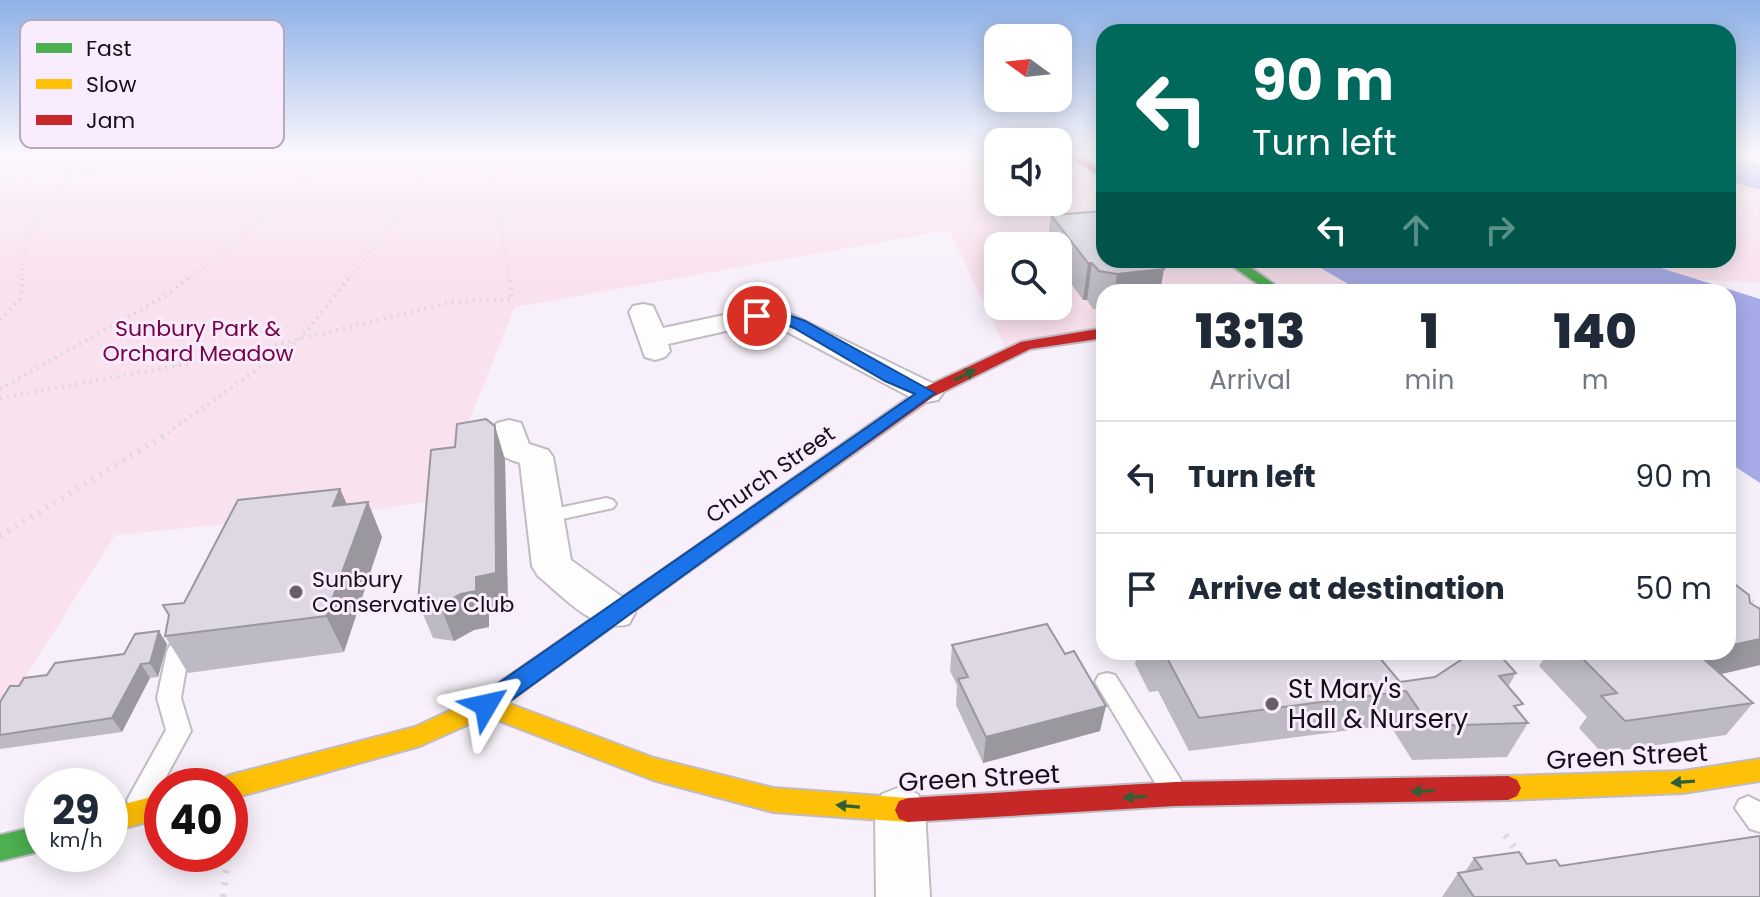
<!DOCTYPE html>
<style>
:root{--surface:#fff;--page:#f6f6f7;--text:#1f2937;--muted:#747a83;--line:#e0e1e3}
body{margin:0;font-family:Poppins,sans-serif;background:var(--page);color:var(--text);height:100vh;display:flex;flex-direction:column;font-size:30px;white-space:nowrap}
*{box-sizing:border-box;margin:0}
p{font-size:26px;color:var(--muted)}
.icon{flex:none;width:44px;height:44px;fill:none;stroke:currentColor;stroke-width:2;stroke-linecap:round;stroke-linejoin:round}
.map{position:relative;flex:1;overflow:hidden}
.side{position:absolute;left:1096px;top:284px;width:640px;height:376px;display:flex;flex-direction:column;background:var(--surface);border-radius:24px;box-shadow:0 4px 20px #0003}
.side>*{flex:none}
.banner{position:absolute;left:1096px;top:24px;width:640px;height:244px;border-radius:24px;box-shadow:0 4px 20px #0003;background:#00695c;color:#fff;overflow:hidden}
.needle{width:52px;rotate:285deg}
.tools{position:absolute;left:984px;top:24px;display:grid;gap:16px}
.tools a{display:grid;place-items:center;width:88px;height:88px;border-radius:16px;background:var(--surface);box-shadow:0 4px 20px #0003;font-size:40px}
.speed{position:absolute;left:24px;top:768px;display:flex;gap:16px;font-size:40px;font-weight:700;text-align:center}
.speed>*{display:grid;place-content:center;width:104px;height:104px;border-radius:50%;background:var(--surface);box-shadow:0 4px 20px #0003;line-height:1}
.speed small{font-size:20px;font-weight:400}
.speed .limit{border:12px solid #d22;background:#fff;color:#111}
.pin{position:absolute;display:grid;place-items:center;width:68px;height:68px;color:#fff;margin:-34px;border:4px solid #fff;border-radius:50%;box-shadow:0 2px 8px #0007}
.me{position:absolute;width:88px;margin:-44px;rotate:54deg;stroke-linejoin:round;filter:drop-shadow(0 0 6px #0008)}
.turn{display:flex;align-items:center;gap:28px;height:168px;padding:0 24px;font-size:36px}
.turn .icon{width:104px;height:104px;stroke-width:2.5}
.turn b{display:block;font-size:56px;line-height:68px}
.lanes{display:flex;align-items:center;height:76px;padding:0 24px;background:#0003;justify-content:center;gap:40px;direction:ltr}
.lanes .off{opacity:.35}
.eta{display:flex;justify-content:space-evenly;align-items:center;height:136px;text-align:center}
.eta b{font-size:48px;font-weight:800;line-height:56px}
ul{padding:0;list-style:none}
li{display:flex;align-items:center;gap:24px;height:112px;padding:0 24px;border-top:2px solid var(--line)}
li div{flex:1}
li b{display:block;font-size:30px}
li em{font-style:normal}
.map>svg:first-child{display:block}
.green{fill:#f9e1ed;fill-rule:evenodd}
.water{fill:#a7ace8}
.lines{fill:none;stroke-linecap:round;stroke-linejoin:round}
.lane-casing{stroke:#c1bbc4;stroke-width:4}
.street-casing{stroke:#c1bbc4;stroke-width:4}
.fast-casing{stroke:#c1bbc4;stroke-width:4}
.slow-casing{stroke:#c1bbc4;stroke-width:4}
.jam-casing{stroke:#c1bbc4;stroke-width:4}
.path-far3{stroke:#dcdadd;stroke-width:3;stroke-dasharray:1 4;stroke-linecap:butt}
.path-far2{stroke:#dcdadd;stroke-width:4;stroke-dasharray:2 5;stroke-linecap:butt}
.path-far1{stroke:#dcdadd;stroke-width:6;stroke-dasharray:2 7;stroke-linecap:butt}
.path{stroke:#dcdadd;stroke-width:7;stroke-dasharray:3 9;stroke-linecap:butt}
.lane{fill:#fefdfe;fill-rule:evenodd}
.street{fill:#fefdfe;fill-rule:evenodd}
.fast{fill:#4caf50;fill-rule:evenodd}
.slow{fill:#ffc107;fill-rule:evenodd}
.jam{fill:#c62828;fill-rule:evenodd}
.wall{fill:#bebac3}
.shaded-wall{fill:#9b979f}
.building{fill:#ddd8e3;stroke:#9b979f;stroke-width:2}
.oneway{fill:#315f34}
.route{fill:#1a73e8;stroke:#114b97;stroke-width:2}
.poi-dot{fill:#655e68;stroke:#f9ecfe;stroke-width:3}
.labels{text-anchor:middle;stroke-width:6;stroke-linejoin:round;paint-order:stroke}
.park-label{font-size:22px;fill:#780245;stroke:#f9ecfe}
.street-label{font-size:22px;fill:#160f19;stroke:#f9ecfe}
.poi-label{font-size:22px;fill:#160f19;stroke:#f9ecfe;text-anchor:start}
.near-poi-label{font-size:26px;fill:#160f19;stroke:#f9ecfe;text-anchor:start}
.near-street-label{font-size:26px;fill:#160f19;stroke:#f9ecfe}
.key{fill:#f9ecfe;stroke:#b5aab9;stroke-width:2}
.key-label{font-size:22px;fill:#160f19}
</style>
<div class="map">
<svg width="1760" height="897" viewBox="0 0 1760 897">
<rect width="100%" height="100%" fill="#f7f0fa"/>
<g class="green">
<path d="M0,155H998V202H1058V155H1072L1104,176V260H1231L1278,292H1104V333L1008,353L949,230L515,307L443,485L442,499L380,509L115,535L0,717ZM998,246H1058V306H998Z"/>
<path d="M1728,181L1760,190V283L1691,279L1635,260H1728Z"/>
<path d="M1242,260H1307L1349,285L1337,288L1345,292H1291Z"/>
</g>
<g class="water">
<path d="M1728,156L1760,165V190L1728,181Z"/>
<path d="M1307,260H1635L1760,299V483L1728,462V292H1345L1336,287L1348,284Z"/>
</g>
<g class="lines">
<g class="lane-casing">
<g id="lane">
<path d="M606,498L613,500L616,504L613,508L544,523L534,517L544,511Z"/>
<path d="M178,642L186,645L189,651L181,698L191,731L149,808L140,812L131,808L127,800L166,730L157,698L167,651L170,645Z"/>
<path d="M1107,673L1115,675L1179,777L1183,785L1179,793L1170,797L1161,793L1095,682L1099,675Z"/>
<path d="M1748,796L1760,802V832L1750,829L1735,808L1739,800Z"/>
</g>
</g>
<g class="street-casing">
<g id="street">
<path d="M643,304L653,306L663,328L757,308L780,309L938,386L943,393L938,400L927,402L916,400L774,325L757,324L668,344L670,351L665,357L655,360L645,357L629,312L633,306Z"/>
<path d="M509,420L521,423L529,444L548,450L553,457L571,560L629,602L635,613L629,624C595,634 563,596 538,576L532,566L520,463C499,457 496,451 492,430L497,423Z"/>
<path d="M900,787L918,794L925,810L930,897H876L875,810L882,794Z"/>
</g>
</g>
<g class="fast-casing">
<g id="fast">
<path d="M1224,260H1240L1285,292H1269Z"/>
<path d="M42,825V851L0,861V835Z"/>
</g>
</g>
<g class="slow-casing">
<g id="slow">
<path d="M688,555L695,557L698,562L695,567L507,703L654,758L773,788L908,798L917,801L921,810L917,819L908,822L773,812L653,780L487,716L420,746L230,799V786H217L221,779L230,775L415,727L477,698L681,557Z"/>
<path d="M1760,759V781L1683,793L1508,800L1499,796L1495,788L1499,780L1508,776L1683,771Z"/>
<path d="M162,794V818L110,832V808Z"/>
</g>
</g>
<g class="jam-casing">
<g id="jam">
<path d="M1067,155H1080L1104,171V179Z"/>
<path d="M1104,328V338L1030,349L933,397L695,567H681L678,562L681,557L921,389L1021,342Z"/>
<path d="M1508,776L1517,780L1521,788L1517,796L1508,800L1175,806L908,822L899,819L895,810L899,801L908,798L1175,782Z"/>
</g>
</g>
<g class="path-far3">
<path d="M482,155L491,163L509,280"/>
<path d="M1731,155L1760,163"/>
<path d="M0,182L140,169L233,155"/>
<path d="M1728,184L1760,193"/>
<path d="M22,280L25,242L83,155"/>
<path d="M187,280C239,240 284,194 337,155"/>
<path d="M348,280L390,227L416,182L443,155"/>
</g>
<g class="path-far2">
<path d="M0,320L21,298L22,278"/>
<path d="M0,389L165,296L189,278"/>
<path d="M0,398L226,357L451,302L512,299L509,278"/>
<path d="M162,437L301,338L349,278"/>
</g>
<g class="path-far1">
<path d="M0,536L165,435"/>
<path d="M1744,597L1760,607"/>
</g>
<g class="path">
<path d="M1505,835L1521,856"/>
<path d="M223,897L228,854"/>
</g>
<use href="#lane" class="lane"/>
<use href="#street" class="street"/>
<use href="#fast" class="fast"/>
<use href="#slow" class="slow"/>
<use href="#jam" class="jam"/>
</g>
<g class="wall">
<path d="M1051,215L1160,292H1104V310L1093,309L1087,300H1083L1058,266V246H1047Z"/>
<path d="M495,426L505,460L508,609L489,613V627L474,630L454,641L433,638L418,602L455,447Z"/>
<path d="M340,489L347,504L382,537L344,652L188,673L165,636L169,615L184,603Z"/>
<path d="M1750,603L1760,609V665L1721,674L1753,703L1726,735L1602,753L1579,728L1587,717L1539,666L1548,652H1728Z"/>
<path d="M167,644L158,677L150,678L122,732L0,749V735L19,686L47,675L124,654Z"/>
<path d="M952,645L1100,731L983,763L956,705L957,685L950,671Z"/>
<path d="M1138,652H1361L1365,658L1400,682L1516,673L1508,687L1519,712L1528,723L1507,757L1412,760L1390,725L1189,751L1158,691L1149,692L1135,664Z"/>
<path d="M1474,858L1527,864L1560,866L1760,897H1442L1458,873L1465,872Z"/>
</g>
<g class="shaded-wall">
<path d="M1088,263H1092L1087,300H1083Z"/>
<path d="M1164,269L1160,292H1114L1117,274Z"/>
<path d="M495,426L505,460L508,609L489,613V627L474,630L454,641L440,605Z"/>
<path d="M340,489L355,524L333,506Z"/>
<path d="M368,502L382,537L344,652L326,616Z"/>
<path d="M159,631L167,644L158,677L150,663Z"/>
<path d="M1760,639V665L1674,685L1698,654L1704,652H1728V646Z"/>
<path d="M141,664L150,678L122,732L112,718Z"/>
<path d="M1106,706L1100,731L983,763L986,737Z"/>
</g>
<g class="building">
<path d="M1104,211V260H1156L1164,269L1117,274L1099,271L1092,263H1088L1051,215Z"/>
<path d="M486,419L495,426L496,573L476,577V591L461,594L440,605L418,602L431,450L455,447L457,424Z"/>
<path d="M340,489L333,506L368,502L326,616L165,636L169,615L163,605L184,603L238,500Z"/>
<path d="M1728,579L1749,595L1750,603L1760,609V639L1728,646Z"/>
<path d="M1047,624L1065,654L1074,651L1106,706L986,737L958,679L968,677L952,645Z"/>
<path d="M159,631L150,663L141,664L112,718L0,735V702L10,686H19L24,678L47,675L55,663L124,654L135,634Z"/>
<path d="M1154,652H1361L1365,658L1379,657L1400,682L1435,677L1473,652H1497L1516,673L1499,676L1523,704L1514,706L1528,723L1430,726L1406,691L1199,718L1167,658L1157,659Z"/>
<path d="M1576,652H1704L1698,654L1753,703L1625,721L1601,696L1617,693Z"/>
<path d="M1759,836L1760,837V897H1474L1458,873L1482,869L1474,858L1519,852L1527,864L1556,860L1560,866Z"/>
</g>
<defs><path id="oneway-solid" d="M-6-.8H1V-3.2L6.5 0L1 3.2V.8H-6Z" transform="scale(2)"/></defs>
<g class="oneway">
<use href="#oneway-solid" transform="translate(965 375) rotate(-26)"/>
<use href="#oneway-solid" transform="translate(1683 782) rotate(176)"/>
<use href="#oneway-solid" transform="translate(1423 791) rotate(178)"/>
<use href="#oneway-solid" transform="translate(1135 797) rotate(177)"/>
<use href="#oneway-solid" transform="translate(848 806) rotate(-175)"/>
</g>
<linearGradient id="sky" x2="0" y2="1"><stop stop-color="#8eb1e8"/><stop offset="0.55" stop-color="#fbf8fd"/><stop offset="1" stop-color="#fbf8fd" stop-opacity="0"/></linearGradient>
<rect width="1760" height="281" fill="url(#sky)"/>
<path class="route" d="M757,312H780L805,321L935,393L495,712L486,715L477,712L474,705L477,698L915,394L885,381L794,328L778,321L752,319V313Z"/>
<g class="poi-dot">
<circle cx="296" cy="592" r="8"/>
<circle cx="1272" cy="704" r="8"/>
</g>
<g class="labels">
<g class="park-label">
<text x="198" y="336">Sunbury Park &amp;<tspan x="198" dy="25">Orchard Meadow</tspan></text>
</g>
<g class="street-label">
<text transform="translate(770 474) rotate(-35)" y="8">Church Street</text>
</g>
<g class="poi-label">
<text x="312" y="587">Sunbury<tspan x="312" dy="25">Conservative Club</tspan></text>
</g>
<g class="near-poi-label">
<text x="1288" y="698">St Mary's<tspan x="1288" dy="30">Hall &amp; Nursery</tspan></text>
</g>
<g class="near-street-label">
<text transform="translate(1627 756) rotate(-3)" y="9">Green Street</text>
<text transform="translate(979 778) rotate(-3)" y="9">Green Street</text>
</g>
</g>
<rect x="20" y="20" width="264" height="128" rx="12" class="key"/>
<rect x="36" y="43" width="36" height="10" fill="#4caf50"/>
<rect x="36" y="79" width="36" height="10" fill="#ffc107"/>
<rect x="36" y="115" width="36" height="10" fill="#c62828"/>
<g class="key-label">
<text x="86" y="56">Fast</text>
<text x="86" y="92">Slow</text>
<text x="86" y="128">Jam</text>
</g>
</svg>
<div class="tools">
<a><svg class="needle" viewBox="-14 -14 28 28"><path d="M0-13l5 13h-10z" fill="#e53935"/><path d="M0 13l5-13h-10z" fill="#747a83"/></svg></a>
<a><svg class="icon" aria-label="sound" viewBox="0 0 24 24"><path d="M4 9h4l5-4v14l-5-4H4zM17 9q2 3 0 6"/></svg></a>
<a><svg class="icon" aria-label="search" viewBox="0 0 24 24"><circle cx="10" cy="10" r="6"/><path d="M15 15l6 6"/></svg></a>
</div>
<div class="speed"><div>29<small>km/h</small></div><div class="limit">40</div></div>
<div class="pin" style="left:757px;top:316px;background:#d93025"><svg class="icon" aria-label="arrive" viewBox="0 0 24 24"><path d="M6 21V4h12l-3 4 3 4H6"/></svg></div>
<svg class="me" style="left:486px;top:705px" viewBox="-20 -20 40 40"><path d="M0-17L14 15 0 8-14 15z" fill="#1a73e8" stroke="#fff" stroke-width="4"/></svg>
<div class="banner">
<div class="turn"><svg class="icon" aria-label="left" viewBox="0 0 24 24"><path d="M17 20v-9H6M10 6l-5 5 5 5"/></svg><div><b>90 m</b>Turn left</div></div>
<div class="lanes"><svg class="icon" aria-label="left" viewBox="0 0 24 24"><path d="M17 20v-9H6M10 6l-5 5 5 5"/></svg><svg class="icon off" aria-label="ahead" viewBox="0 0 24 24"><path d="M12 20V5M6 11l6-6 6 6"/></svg><svg class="icon off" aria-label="right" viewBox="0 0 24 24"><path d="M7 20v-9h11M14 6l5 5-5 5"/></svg></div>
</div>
<section class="side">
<div class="eta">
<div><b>13:13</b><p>Arrival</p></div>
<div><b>1</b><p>min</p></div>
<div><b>140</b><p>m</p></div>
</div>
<ul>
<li><svg class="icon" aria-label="left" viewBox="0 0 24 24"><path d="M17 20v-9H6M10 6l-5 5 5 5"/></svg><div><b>Turn left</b></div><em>90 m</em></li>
<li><svg class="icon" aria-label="arrive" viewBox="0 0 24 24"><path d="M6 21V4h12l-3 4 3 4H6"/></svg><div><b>Arrive at destination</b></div><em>50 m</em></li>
</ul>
</section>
</div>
